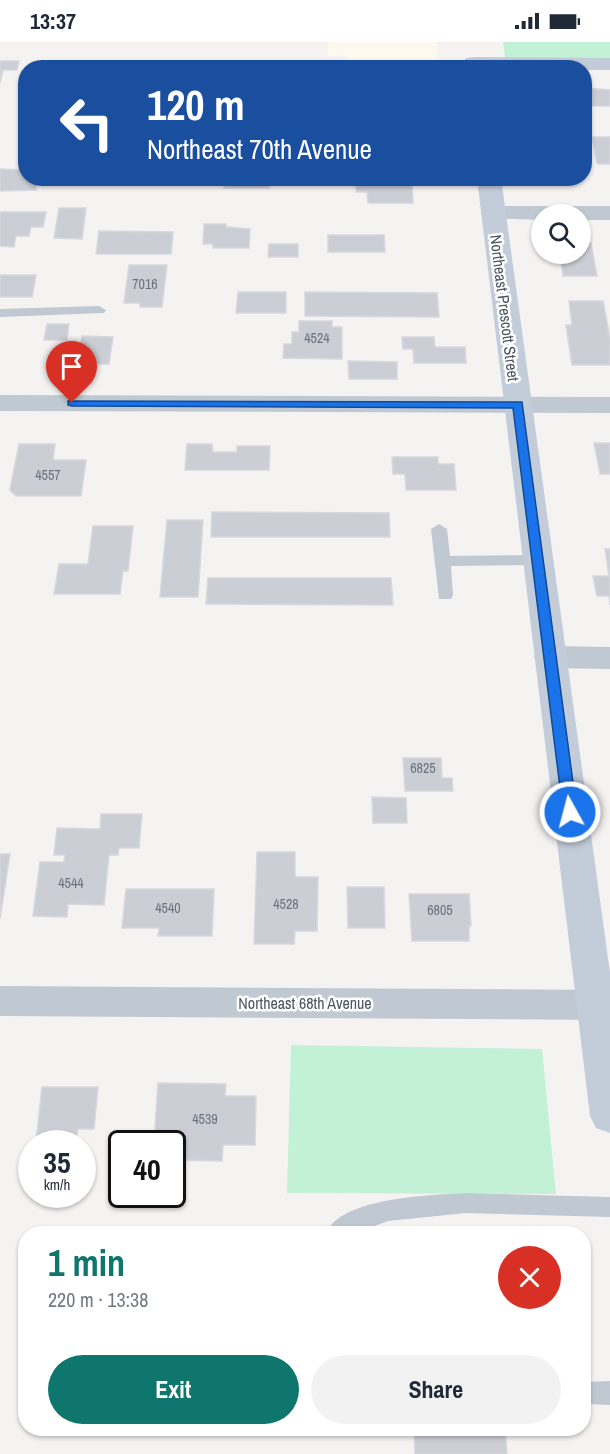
<!DOCTYPE html>
<meta charset="utf-8">
<style>
:root{--surface:#fff;--page:#f2f2f3;--text:#1f2937;--muted:#747a83;--accent:#0f766e}
body{margin:0;font-family:"Archivo Narrow",sans-serif;background:var(--page);color:var(--text);height:100vh;display:flex;flex-direction:column;font-size:22px;white-space:nowrap}
*{box-sizing:border-box;margin:0}
p{font-size:20px;color:var(--muted)}
.icon{flex:none;width:33px;height:33px;fill:none;stroke:currentColor;stroke-width:2;stroke-linecap:round;stroke-linejoin:round}
.map{position:relative;flex:1;overflow:hidden}
.panel{position:absolute;left:18px;top:1184px;width:573px;height:210px;display:flex;flex-direction:column;background:var(--surface);border-radius:24px;box-shadow:0 2px 4px #0004}
.panel>*{flex:none}
.hud{position:absolute;left:18px;top:18px;width:574px;height:126px;border-radius:24px;box-shadow:0 2px 4px #0004;background:#1a4fa0;color:#fff;overflow:hidden}
.tools{position:absolute;left:531px;top:162px;display:grid;gap:12px}
.tools a{display:grid;place-items:center;width:60px;height:60px;border-radius:50%;background:var(--surface);box-shadow:0 2px 4px #0004;font-size:30px}
.speed{position:absolute;left:18px;top:1088px;display:flex;gap:12px;font-size:30px;font-weight:700;text-align:center}
.speed>*{display:grid;place-content:center;width:78px;height:78px;border-radius:50%;background:var(--surface);box-shadow:0 2px 4px #0004;line-height:1}
.speed small{font-size:15px;font-weight:400}
.speed .limit{border:3px solid #111;border-radius:9px;background:#fff;color:#111}
.pin{position:absolute;display:grid;place-items:center;width:51px;height:51px;color:#fff;margin:-62px -26px;border-radius:50% 50% 50% 0;rotate:-45deg;box-shadow:0 0 6px #0007}
.pin .icon{rotate:45deg}
.me{position:absolute;width:66px;margin:-33px;rotate:353deg;stroke-linejoin:round;filter:drop-shadow(0 0 4px #0008)}
.turn{display:flex;align-items:center;gap:21px;height:126px;padding:0 30px;font-size:27px}
.turn .icon{width:78px;height:78px;stroke-width:2.5}
.turn b{display:block;font-size:42px;line-height:51px}
.round{display:grid;place-items:center;flex:none;width:63px;height:63px;border-radius:32px;background:var(--page)}
.head{display:flex;align-items:center;justify-content:space-between;height:102px;padding:0 30px}
h1{font-size:36px;font-weight:700;line-height:45px;color:var(--accent)}
.action{display:flex;gap:12px;margin-top:auto;padding:12px 30px}
.action a{flex:1;height:69px;border-radius:36px;background:var(--accent);color:#fff;font-size:24px;font-weight:700;line-height:69px;text-align:center}
.action a+a{background:var(--page);color:var(--text)}
.status{display:flex;justify-content:space-between;align-items:center;height:42px;padding:0 30px;background:var(--surface);direction:ltr}
.status svg{height:16px;fill:currentColor}
.map>svg:first-child{display:block}
.commercial{fill:#fdf9ee}
.green{fill:#c2f1d5}
.building{fill:#ccced5;stroke:#d6d8de;stroke-width:1.5}
.lines{fill:none;stroke-linecap:round;stroke-linejoin:round}
.lane{fill:#c0c9d2;fill-rule:evenodd}
.street{fill:#c0c9d2;fill-rule:evenodd}
.secondary{fill:#c3cdd9;fill-rule:evenodd}
.route{fill:#1a73e8;stroke:#114b97;stroke-width:1.5}
.labels{text-anchor:middle;stroke-width:5;stroke-linejoin:round;paint-order:stroke}
.number-label{font-size:14px;fill:#6a737e}
.street-label{font-size:16px;fill:#495561;stroke:#fff}
</style>
<div class="status"><b>13:37</b><svg viewBox="0 0 49 12"><path d="M0 12V9h3v3zM5 12V6h3v6zM10 12V3h3v9zM15 12V0h3v12zM26 1h20v11H26zM47 4h2v5h-2z"/></svg></div>
<div class="map">
<svg width="610" height="1412" viewBox="0 0 610 1412">
<rect width="100%" height="100%" fill="#f5f2f2"/>
<path class="commercial" d="M328,0H437L439,25H347V14H328Z"/>
<g class="green">
<path d="M503,0H610V16H505Z"/>
<path d="M291,1003L542,1007L556,1152L287,1151Z"/>
</g>
<g class="building">
<path d="M0,19H19L17,28H3L0,41Z"/>
<path d="M230,21H245V26H209L229,25Z"/>
<path d="M585,46L610,48V64H591L590,58H585Z"/>
<path d="M592,95H610V122H597Z"/>
<path d="M0,127L26,128V136H38L36,148L0,149Z"/>
<path d="M225,136H269V146H224Z"/>
<rect x="544" y="136" width="38" height="3"/>
<path d="M356,143H412L413,161H368L367,150H356Z"/>
<path d="M59,166H86L82,197L54,196Z"/>
<path d="M0,170H46L43,185H31L29,194H16L14,205L0,204Z"/>
<path d="M204,182H226V185L250,187L249,206H213V202H203Z"/>
<path d="M99,189L173,190L171,212H96Z"/>
<path d="M328,193H384L385,210H328Z"/>
<path d="M580,201H591L597,234H563L560,212H580Z"/>
<path d="M269,202H298V215H268Z"/>
<path d="M129,223H167L162,265H140V261H124Z"/>
<path d="M0,233H36L32,255H0Z"/>
<path d="M238,250H286V271H236Z"/>
<path d="M305,250L437,251L439,275L305,274Z"/>
<path d="M569,259H603L610,296V323H572L566,283H572Z"/>
<path d="M299,279H332V285H342V317L283,316L284,302H292V290H299Z"/>
<path d="M47,282H69L67,298H44Z"/>
<path d="M82,294L113,295L109,322H77Z"/>
<path d="M402,295H434L435,305H465L466,321H414L413,307H403Z"/>
<path d="M348,319L397,320V337H349Z"/>
<path d="M594,401H610V432H600Z"/>
<path d="M19,402H55L53,418H86L81,454H16L10,448Z"/>
<path d="M187,402H212L213,410H237V404H270L269,428H185Z"/>
<path d="M392,415H438V422H454L456,448H406L405,432H393Z"/>
<path d="M212,470L389,471L390,495H211Z"/>
<path d="M167,478H203L198,555H160Z"/>
<path d="M93,484H133L128,529H123L120,552H54L59,522H88Z"/>
<path d="M605,507H610V563L609,554H597L593,534H609Z"/>
<path d="M208,536H391L393,563L206,562Z"/>
<path d="M403,716H441L442,736H452L453,749H405Z"/>
<path d="M372,755L406,756L407,781H373Z"/>
<path d="M101,772H142L139,806H119L118,813H109L104,863L68,862L67,875L33,874L40,820H64L65,813H54L57,786L100,787Z"/>
<path d="M257,810H295V835H318L317,889H295L294,902H254Z"/>
<path d="M0,812H10L0,877Z"/>
<path d="M347,845H384L385,886H348Z"/>
<path d="M126,847H214L212,894H158L159,886H122Z"/>
<path d="M409,852H469L471,884H469V899H412Z"/>
<path d="M158,1041L226,1042L225,1054H256L255,1103H223L222,1119L172,1118V1101H154Z"/>
<path d="M42,1045H98L94,1087H78L76,1099H36Z"/>
<path d="M414,1386H505L507,1412H415Z"/>
</g>
<g class="lines">
<g class="lane">
<path d="M99,264L106,268L104,271L0,275V267Z"/>
<path d="M439,482L447,487L450,514L538,513L546,518L538,523L451,524L453,553L451,557H439L431,487Z"/>
<path d="M466,1151L610,1155V1175L466,1171L388,1179L356,1191H326C342,1155 432,1153 466,1151Z"/>
<path d="M610,1339V1363L584,1362V1340Z"/>
</g>
<g class="street">
<path d="M493,164H610V178H580V172H542V178L485,176L481,171L485,166Z"/>
<path d="M0,353L610,355V371L0,369Z"/>
<path d="M550,604L610,605V627L550,626L539,623L534,615L539,607Z"/>
<path d="M0,944L610,948V978L0,974Z"/>
</g>
<g class="secondary">
<path d="M474,15L610,16V28H585V26H466L463,21L466,16Z"/>
<path d="M477,136H501L610,931V1091L596,1086L590,1074Z"/>
</g>
</g>
<path class="route" d="M68,359L522,360L577,770L575,773H565L563,770L513,366L72,364L68,363Z"/>
<g class="labels">
<g class="number-label">
<text x="145" y="247">7016</text>
<text x="317" y="301">4524</text>
<text x="48" y="438">4557</text>
<text x="423" y="731">6825</text>
<text x="71" y="846">4544</text>
<text x="286" y="867">4528</text>
<text x="168" y="871">4540</text>
<text x="440" y="873">6805</text>
<text x="205" y="1082">4539</text>
</g>
<g class="street-label">
<text transform="translate(505 266) rotate(83)" y="6">Northeast Prescott Street</text>
<text x="305" y="967">Northeast 68th Avenue</text>
</g>
</g>
</svg>
<div class="tools">
<a><svg class="icon" aria-label="search" viewBox="0 0 24 24"><circle cx="10" cy="10" r="6"/><path d="M15 15l6 6"/></svg></a>
</div>
<div class="speed"><div>35<small>km/h</small></div><div class="limit">40</div></div>
<div class="pin" style="left:72px;top:361px;background:#d93025"><svg class="icon" aria-label="arrive" viewBox="0 0 24 24"><path d="M6 21V4h12l-3 4 3 4H6"/></svg></div>
<svg class="me" style="left:570px;top:770px" viewBox="-20 -20 40 40"><circle r="17" fill="#1a73e8" stroke="#fff" stroke-width="3"/><path d="M0-11L8 9 0 5-8 9z" fill="#fff"/></svg>
<div class="hud">
<div class="turn"><svg class="icon" aria-label="left" viewBox="0 0 24 24"><path d="M17 20v-9H6M10 6l-5 5 5 5"/></svg><div><b>120 m</b>Northeast 70th Avenue</div></div>
</div>
<section class="panel">
<div class="head"><div><h1>1 min</h1><p>220 m · 13:38</p></div><a class="round" style="background:#d93025;color:#fff"><svg class="icon" aria-label="close" viewBox="0 0 24 24"><path d="M6 6l12 12M18 6L6 18"/></svg></a></div>
<div class="action"><a>Exit</a><a>Share</a></div>
</section>
</div>
